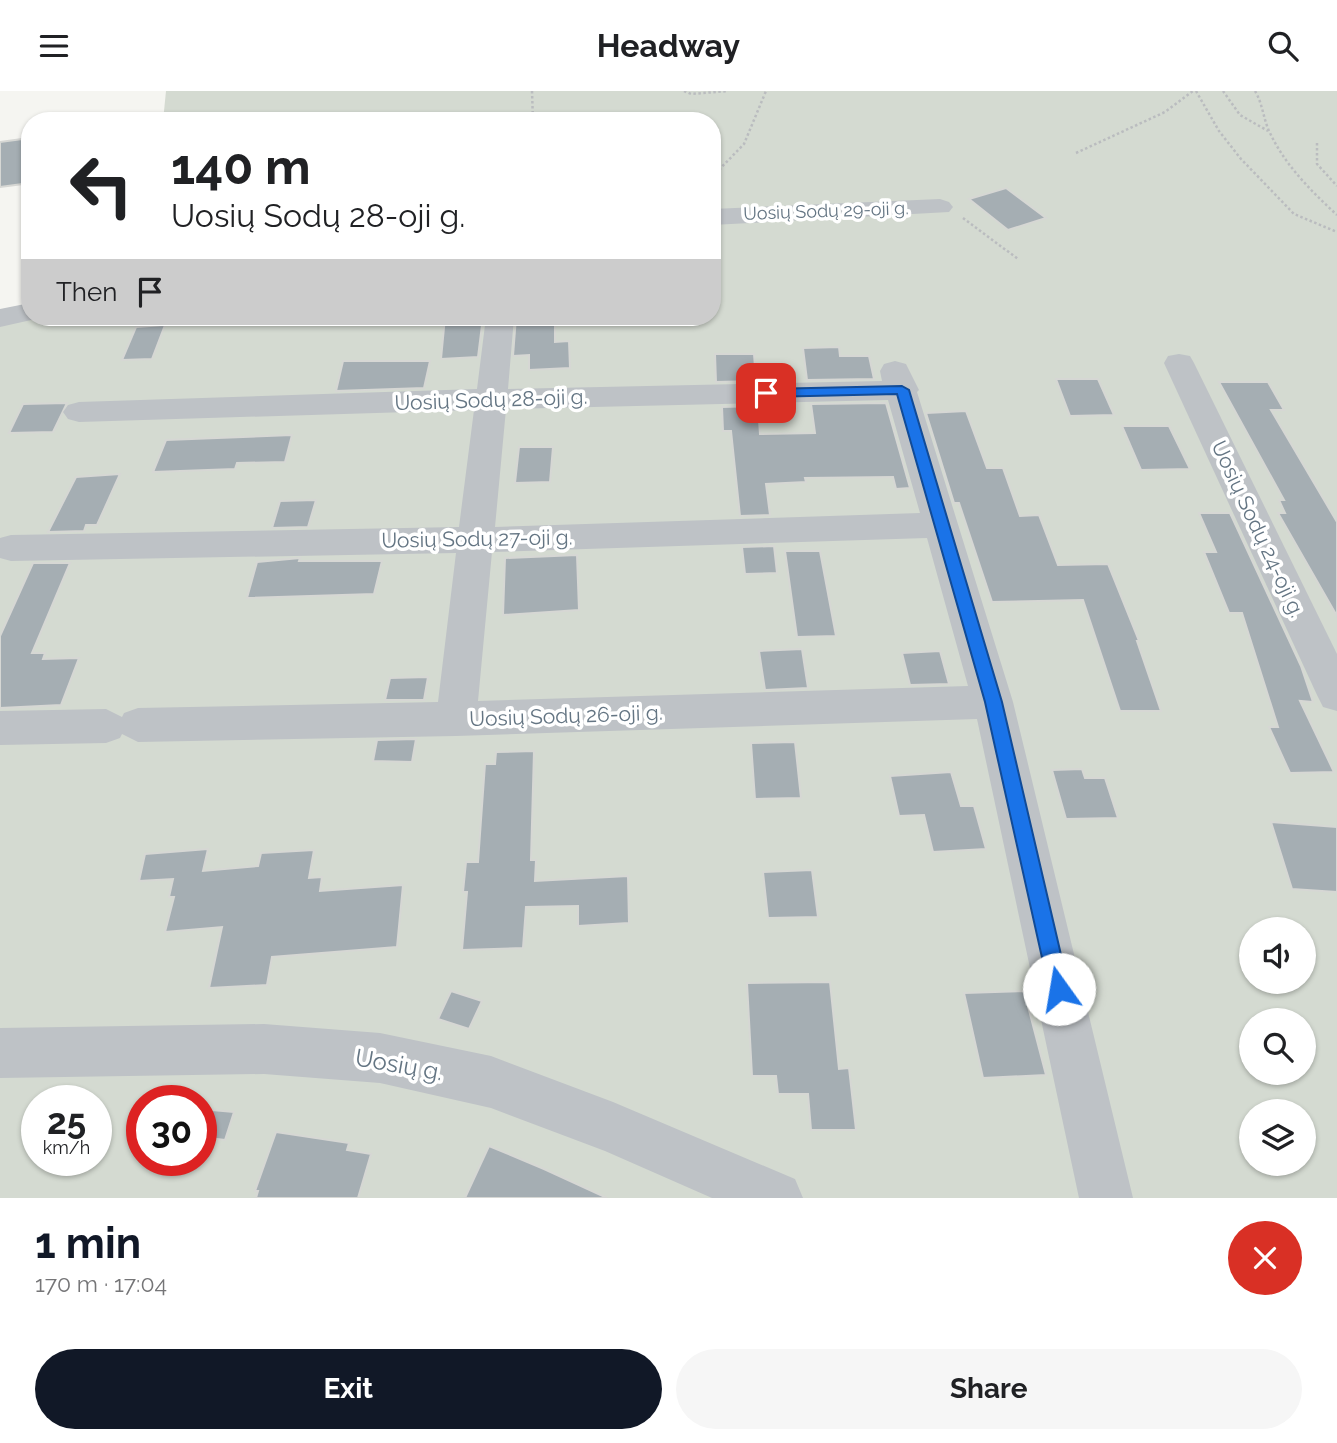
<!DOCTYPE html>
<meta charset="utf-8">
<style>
:root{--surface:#fff;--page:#f6f6f6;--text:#202124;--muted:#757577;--accent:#111827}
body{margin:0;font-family:Raleway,sans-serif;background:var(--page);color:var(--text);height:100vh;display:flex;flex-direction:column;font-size:26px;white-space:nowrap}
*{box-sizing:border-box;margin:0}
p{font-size:23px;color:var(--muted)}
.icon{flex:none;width:38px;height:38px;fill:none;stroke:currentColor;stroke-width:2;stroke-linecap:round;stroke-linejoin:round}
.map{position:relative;height:1107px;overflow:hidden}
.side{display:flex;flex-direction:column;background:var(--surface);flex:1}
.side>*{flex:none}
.hud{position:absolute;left:21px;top:21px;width:700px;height:214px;border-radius:28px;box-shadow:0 2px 5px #0004;background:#fff;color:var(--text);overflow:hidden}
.tools{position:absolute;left:1239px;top:826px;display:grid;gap:14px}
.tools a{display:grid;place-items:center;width:77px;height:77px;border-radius:50%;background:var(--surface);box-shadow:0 2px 5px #0004;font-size:35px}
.speed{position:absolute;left:21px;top:994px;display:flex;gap:14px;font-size:35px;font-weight:700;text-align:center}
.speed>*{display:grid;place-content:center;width:91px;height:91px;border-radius:50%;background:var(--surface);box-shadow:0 2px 5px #0004;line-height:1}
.speed small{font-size:18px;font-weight:400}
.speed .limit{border:10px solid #d22;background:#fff;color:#111}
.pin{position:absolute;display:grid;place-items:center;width:60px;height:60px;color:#fff;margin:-30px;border-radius:14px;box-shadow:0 4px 10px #0006}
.me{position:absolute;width:77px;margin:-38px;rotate:347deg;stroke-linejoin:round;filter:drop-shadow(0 0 5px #0008)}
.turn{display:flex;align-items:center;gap:24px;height:147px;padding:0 35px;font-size:32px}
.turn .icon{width:91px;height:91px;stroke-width:2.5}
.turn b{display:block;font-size:49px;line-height:60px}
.then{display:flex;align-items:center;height:66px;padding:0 35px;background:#0003;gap:14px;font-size:26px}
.round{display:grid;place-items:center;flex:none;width:74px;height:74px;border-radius:37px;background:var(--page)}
.summary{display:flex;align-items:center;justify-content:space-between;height:119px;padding:0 35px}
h1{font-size:42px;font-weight:700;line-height:52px;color:var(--accent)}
.primary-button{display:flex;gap:14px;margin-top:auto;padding:14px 35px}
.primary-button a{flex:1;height:80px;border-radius:42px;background:var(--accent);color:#fff;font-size:28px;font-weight:700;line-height:80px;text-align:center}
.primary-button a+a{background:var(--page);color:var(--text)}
header{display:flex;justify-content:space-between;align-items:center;height:91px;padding:0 35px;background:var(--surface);font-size:32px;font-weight:700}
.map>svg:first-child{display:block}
.green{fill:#d4dad1;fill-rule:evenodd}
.building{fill:#a5aeb3;stroke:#d6d7d4;stroke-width:2}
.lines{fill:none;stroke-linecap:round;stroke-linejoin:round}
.path{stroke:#babcbf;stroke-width:2.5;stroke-dasharray:2.5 2.5;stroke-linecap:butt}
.street{fill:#bec2c6;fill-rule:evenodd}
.route{fill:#1a73e8;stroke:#114b97;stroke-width:2}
.labels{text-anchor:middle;stroke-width:7;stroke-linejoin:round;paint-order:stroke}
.far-street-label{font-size:18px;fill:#647583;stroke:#fff}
.street-label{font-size:21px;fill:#647583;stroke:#fff}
.near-street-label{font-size:24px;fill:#647583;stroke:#fff}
</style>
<header><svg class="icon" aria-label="menu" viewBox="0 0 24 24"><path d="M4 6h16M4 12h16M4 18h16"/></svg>Headway<svg class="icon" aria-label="search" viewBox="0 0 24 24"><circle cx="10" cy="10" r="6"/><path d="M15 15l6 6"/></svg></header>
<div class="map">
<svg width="1337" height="1107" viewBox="0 0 1337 1107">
<rect width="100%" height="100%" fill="#f5f5f1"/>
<path class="green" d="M166,0H1337V1107H0V223L30,226H712V30H163ZM1251,838H1304V891H1251ZM1251,929H1304V982H1251ZM37,1010H96V1069H37ZM142,1010H201V1069H142ZM1251,1020H1304V1073H1251Z"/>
<g class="building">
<path d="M30,47V92L0,96V51Z"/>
<path d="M1006,97L1046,127L1008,139L969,108Z"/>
<path d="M445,226H483L478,266L441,268Z"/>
<path d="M516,226H555V251L569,250L570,277L529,279V264L513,265Z"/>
<path d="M165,234L152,268L122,269L136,236Z"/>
<path d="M839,256L840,265H869L874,288L807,289L803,257Z"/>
<path d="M715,263H754L756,290L716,291Z"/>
<path d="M343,270H430L424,297L336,300Z"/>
<path d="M1056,288H1098L1114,324L1070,325Z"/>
<path d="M1219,291H1268L1284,319H1271L1337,431V525L1278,422H1285L1279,409H1284Z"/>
<path d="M67,312L53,341L9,342L23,313Z"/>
<path d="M886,312L910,397L896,398L893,386L805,387L806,391L766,393L770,424L740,425L731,340H723L722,316L758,315L760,343L815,342L811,313Z"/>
<path d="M966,320L987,377H1003L1020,425L1039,424L1058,474L1108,473L1139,550H1137L1161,620H1120L1083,509L992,511L959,412H954L926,322Z"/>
<path d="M1122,335H1169L1190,378L1141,379Z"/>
<path d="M292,344L285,371L237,372L235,378L153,381L166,349Z"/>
<path d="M519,356H553L550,391L515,392Z"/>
<path d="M120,383L97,434H86L84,440L48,441L76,386Z"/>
<path d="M316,409L308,436L272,437L280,410Z"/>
<path d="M1199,422H1230L1301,575L1313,611L1300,610L1334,681L1290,682L1269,636H1278L1242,522H1229L1204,461H1216Z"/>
<path d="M774,455L777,482L745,483L742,456Z"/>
<path d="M785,460H820L836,545L797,546Z"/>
<path d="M577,464L579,519L503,524L505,467Z"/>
<path d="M300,467L299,470H382L374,503L247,507L257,471Z"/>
<path d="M33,472H70L32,562H45L43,568L79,567L61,614L0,617V545Z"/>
<path d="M802,558L808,597L765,599L759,560Z"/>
<path d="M940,560L949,593L910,594L902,562Z"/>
<path d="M428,586L424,609H385L390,587Z"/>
<path d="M416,648L412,671L373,670L377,649Z"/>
<path d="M795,651L801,707L755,708L751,652Z"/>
<path d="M534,660L531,769H536L535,790L628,785L629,832L578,835V815L526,816L523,857L462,859L467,801H463L466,771H478L485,673H495L496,661Z"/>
<path d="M1082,678L1085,687H1105L1118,727L1066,728L1052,679Z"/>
<path d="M951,681L961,715H974L986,758L933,761L924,724L899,725L890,685Z"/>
<path d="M1271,731L1337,736V801L1292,798Z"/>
<path d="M208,758L203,780L258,775L261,762L314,759L309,787L322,786L320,800L403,794L397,856L272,866L267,894L209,897L222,836L165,841L174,806H169L173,788L139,790L145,763Z"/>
<path d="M812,779L818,826L768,827L763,781Z"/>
<path d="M830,891L839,978L849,977L856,1039H811L808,1003H778L776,985H752L747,892Z"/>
<path d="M451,900L482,910L469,938L438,928Z"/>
<path d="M1024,900L1046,984L983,987L964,902Z"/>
<path d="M201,1018L234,1021L225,1049L201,1046Z"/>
<path d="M276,1041L349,1052L347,1059L371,1063L358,1107H256L258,1100H255Z"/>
<path d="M489,1055L544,1078L607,1107H465Z"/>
</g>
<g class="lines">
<g class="path">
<path d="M532,0L533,30"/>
<path d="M684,0L691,3L728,0"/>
<path d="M1196,0L1219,40L1241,68L1294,123L1337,141"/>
<path d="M1223,0L1240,24L1268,40"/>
<path d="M1255,0C1263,13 1263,28 1270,42C1285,74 1311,100 1337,124"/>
<path d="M1317,52V73L1337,95"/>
<path d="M1076,62L1165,21L1193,0"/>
<path d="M712,86L744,53L766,0"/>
<path d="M963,127L1018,168"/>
</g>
<g class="street">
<path d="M940,108L949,111L953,116L949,121L712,134V118Z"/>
<path d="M30,212V226L40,227L0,236V218Z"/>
<path d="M486,226H514L508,298L882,290L880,280L884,273L895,270L906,273L919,299L917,301L1013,611L1133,1107H1079L977,628L456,645L138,651L122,643L120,647L106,652L0,654V620L106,618L122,626L124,622L138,617L438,611L456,462L11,470L0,467V447L11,444L459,436L474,319L79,331L68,328L63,321L68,314L79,311L477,298ZM888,309L920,422L495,436L506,318ZM927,447L968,595L478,610L492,461Z"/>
<path d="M1179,263L1190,265L1194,272L1337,563V620L1323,616L1317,604L1164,272L1168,265Z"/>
<path d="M264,933L380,942L491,965L613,1011L795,1088L803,1107H712L605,1060L491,1017L380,992L264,983L0,987V937Z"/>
</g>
</g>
<path class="route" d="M902,295L909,299L1002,611L1069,898L1066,905L1059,908L1052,905L1049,898L985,611L897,303L766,306L760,302L766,298Z"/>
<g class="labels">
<g class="far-street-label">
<text transform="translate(826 120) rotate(-2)" y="6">Uosių Sodų 29-oji g.</text>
</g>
<g class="street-label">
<text transform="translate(491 309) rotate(-2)" y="7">Uosių Sodų 28-oji g.</text>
<text transform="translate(1258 438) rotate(65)" y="7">Uosių Sodų 24-oji g.</text>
<text transform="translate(477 448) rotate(-1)" y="7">Uosių Sodų 27-oji g.</text>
<text transform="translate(566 625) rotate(-2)" y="7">Uosių Sodų 26-oji g.</text>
</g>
<g class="near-street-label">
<text transform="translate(399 974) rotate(10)" y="8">Uosių g.</text>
</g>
</g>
</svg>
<div class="tools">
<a><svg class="icon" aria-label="sound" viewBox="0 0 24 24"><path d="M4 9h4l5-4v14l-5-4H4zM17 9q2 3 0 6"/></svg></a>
<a><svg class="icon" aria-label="search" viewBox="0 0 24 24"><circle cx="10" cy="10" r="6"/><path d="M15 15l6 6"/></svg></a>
<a><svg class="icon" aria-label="layers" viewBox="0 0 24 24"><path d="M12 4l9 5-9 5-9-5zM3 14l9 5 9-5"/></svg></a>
</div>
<div class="speed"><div>25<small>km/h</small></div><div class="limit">30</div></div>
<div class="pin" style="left:766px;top:302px;background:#d93025"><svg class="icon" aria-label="arrive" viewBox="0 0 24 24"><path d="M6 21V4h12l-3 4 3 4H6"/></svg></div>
<svg class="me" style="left:1059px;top:898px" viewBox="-20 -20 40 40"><circle r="19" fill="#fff"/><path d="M0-13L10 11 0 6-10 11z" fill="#1a73e8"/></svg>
<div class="hud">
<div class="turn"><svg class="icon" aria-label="left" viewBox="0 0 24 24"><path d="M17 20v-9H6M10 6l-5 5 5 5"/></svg><div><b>140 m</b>Uosių Sodų 28-oji g.</div></div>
<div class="then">Then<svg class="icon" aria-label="arrive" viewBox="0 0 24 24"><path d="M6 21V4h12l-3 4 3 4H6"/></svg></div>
</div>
</div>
<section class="side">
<div class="summary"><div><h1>1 min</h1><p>170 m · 17:04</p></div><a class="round" style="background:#d93025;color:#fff"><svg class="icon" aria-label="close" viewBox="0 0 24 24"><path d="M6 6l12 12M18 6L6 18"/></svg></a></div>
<div class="primary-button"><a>Exit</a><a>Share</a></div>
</section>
